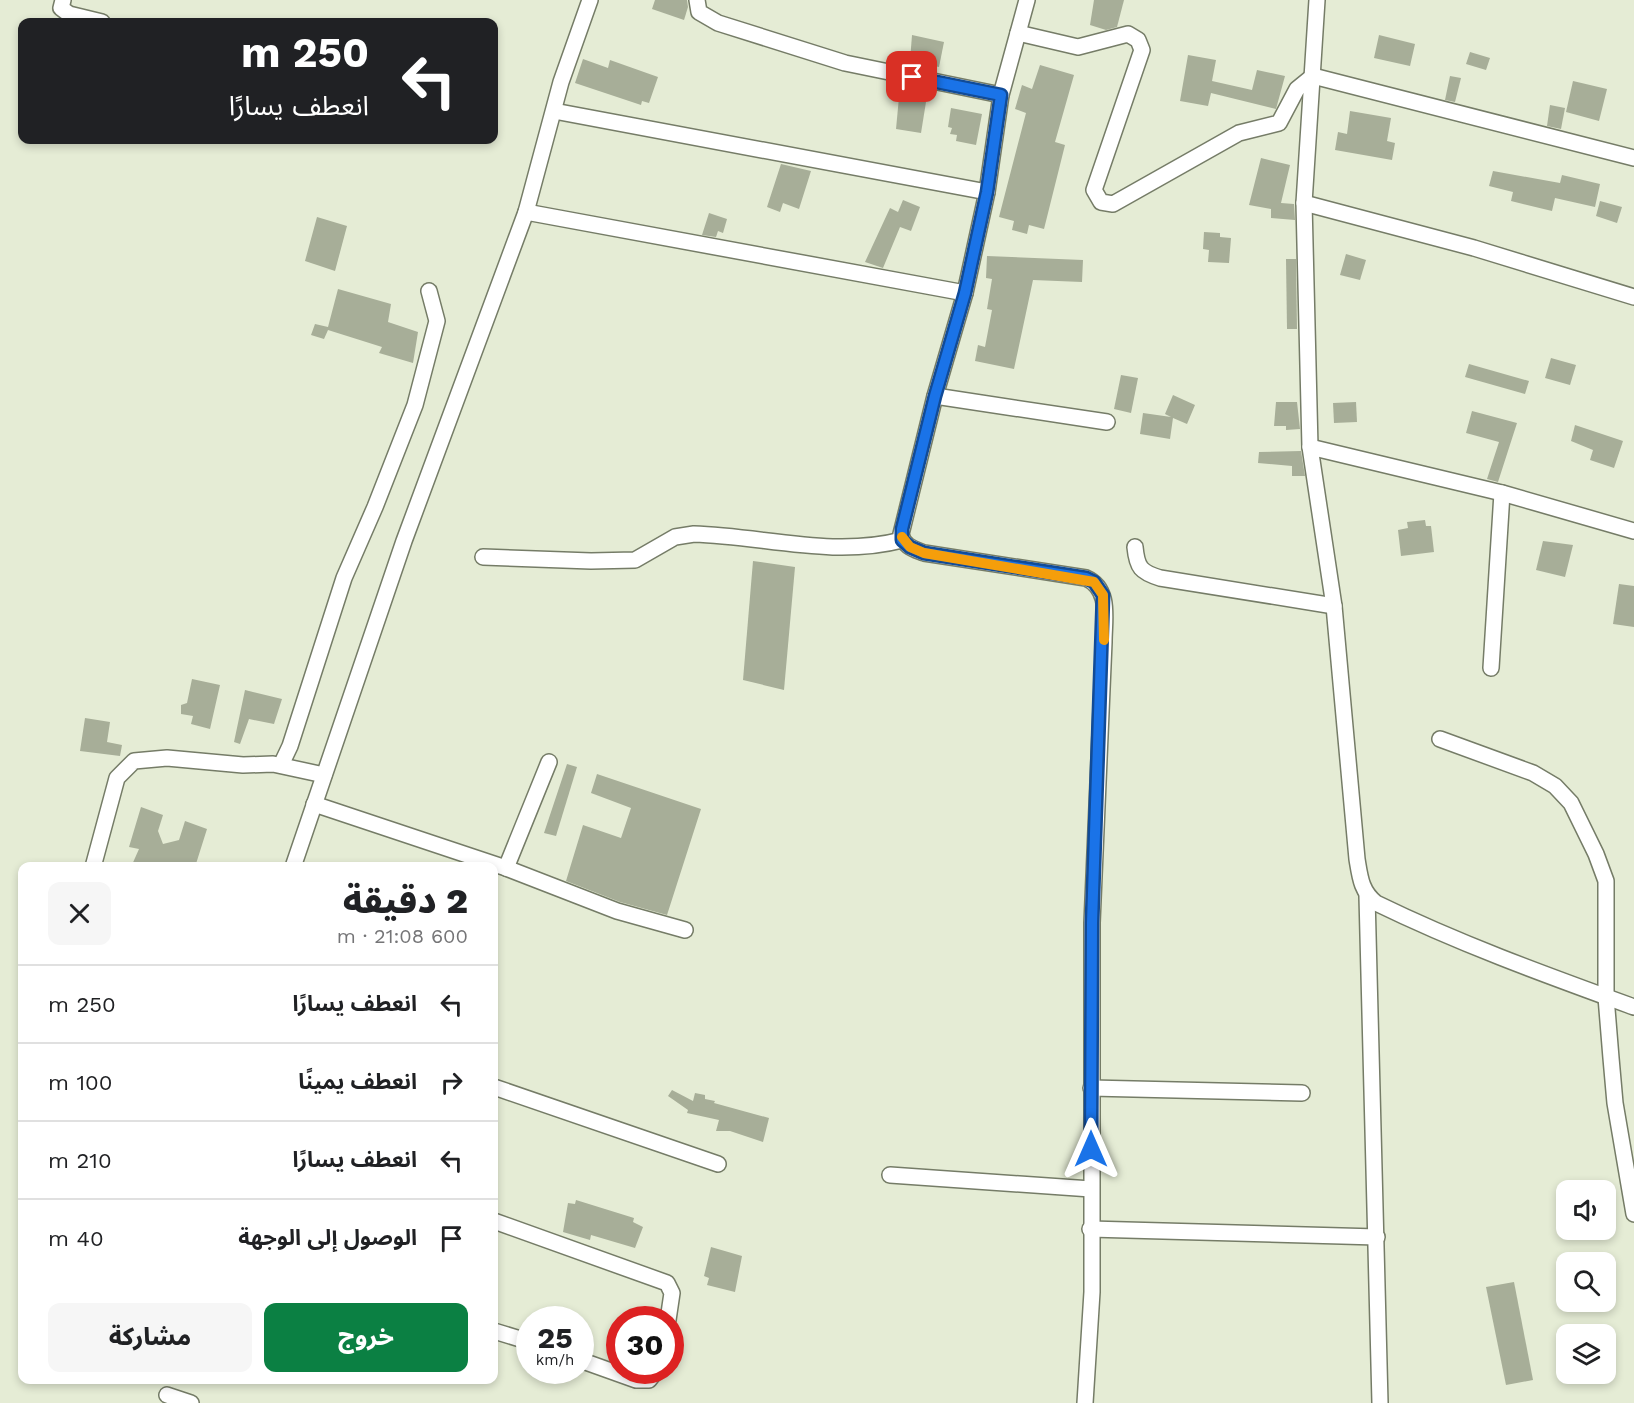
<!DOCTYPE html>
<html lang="ar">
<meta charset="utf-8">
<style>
:root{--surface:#fff;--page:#f6f6f6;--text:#202124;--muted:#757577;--line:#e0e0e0;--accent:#0b8043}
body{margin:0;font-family:"Work Sans","Noto Sans Arabic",sans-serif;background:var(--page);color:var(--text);direction:rtl;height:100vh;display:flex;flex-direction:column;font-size:22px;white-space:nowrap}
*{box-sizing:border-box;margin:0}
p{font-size:20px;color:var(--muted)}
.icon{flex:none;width:33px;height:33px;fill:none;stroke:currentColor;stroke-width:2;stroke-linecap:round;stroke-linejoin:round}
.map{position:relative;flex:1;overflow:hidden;direction:ltr}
.sheet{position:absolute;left:18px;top:862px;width:480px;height:522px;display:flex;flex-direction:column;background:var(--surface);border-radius:12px;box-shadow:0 3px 9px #0003;direction:rtl}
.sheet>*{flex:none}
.guide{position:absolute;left:18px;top:18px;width:480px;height:126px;border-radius:12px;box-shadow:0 3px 9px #0003;direction:rtl;background:#202124;color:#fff;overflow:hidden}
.buttons{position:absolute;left:1556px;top:1180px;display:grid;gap:12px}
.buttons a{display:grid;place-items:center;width:60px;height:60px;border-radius:12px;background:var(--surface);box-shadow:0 3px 9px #0003;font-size:30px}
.speed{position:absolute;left:516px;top:1306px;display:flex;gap:12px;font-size:30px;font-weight:700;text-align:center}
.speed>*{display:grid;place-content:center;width:78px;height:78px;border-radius:50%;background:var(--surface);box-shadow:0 3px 9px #0003;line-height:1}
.speed small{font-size:15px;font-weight:400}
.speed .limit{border:9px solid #d22;background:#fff;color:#111}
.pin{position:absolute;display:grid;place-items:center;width:51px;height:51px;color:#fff;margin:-26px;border-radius:12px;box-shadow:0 3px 9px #0006}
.me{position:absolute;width:66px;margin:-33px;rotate:0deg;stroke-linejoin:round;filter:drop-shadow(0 0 4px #0008)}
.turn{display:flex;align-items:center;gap:21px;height:126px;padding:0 30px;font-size:27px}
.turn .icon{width:78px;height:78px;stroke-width:2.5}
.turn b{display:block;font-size:42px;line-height:51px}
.round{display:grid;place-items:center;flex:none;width:63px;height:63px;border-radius:12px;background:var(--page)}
.head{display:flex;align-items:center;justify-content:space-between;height:102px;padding:0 30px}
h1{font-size:36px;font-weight:800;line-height:45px}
.cta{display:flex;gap:12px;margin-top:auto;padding:12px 30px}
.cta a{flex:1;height:69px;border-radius:12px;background:var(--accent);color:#fff;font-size:24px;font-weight:800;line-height:69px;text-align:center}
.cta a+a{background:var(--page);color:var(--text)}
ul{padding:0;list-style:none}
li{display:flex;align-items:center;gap:18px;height:78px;padding:0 30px;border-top:2px solid var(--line)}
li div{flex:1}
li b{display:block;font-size:22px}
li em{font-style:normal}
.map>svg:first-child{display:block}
.building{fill:#a7ae98}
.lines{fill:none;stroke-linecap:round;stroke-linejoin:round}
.street-casing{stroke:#757c67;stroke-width:18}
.street{stroke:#fff;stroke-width:15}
.route-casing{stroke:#114b97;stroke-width:15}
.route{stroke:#1a73e8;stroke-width:10}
.slow{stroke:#f59e0b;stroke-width:10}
</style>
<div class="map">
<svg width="1634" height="1403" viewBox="0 0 1634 1403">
<rect width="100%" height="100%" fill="#e5ecd5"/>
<g class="building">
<path d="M655,0H687L688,7L684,20L652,9Z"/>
<path d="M1094,0H1124L1117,27L1106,30L1090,25Z"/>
<path d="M912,35L944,42L939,67L910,61Z"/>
<path d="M1379,35L1415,44L1410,66L1374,58Z"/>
<path d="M1470,52L1490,58L1486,70L1466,64Z"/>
<path d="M1188,55L1216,60L1212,81L1252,90L1257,70L1285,76L1276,109L1211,93L1208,106L1180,101Z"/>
<path d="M583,59L608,68L610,60L658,77L649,103L642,101L641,105L575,83Z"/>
<path d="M1040,65L1074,75L1055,142L1065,145L1044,229L1029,225L1027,234L1012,230L1014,221L999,217L1026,113L1015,109L1022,85L1032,89Z"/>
<path d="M1450,76L1461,78L1455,102L1445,100Z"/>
<path d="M1573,81L1607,89L1599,121L1566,112Z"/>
<path d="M899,97L926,102L921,133L896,129Z"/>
<path d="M1550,105L1565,108L1561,129L1547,126Z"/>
<path d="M951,108L982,114L976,145L956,141L957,135L950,134L952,128L948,127Z"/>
<path d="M1350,111L1391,118L1387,141L1395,143L1392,160L1335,150L1338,132L1347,134Z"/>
<path d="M1261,158L1290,165L1281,203L1294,204L1295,220L1271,218V209L1249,205Z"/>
<path d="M781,164L811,171L799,209L783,203L780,212L767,207Z"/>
<path d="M1493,171L1560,183L1562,175L1600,184L1595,207L1555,198L1552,211L1511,201L1513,192L1489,186Z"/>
<path d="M903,200L920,207L911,231L900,227L883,268L865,262L890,208L898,212Z"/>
<path d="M1600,201L1622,207L1617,223L1596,216Z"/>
<path d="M709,213L727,219L723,233L718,231L716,237L702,235Z"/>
<path d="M317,217L347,226L335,271L305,261Z"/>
<path d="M1204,232L1220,233V237L1231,238L1229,263L1208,262L1209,250L1203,249Z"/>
<path d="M1346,254L1366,260L1360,280L1340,275Z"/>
<path d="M987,256L1083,260L1082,282L1033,280L1014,369L975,361L978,345L985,347L992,310L987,309L992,279L986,278Z"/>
<path d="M1286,259H1296L1297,329H1287Z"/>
<path d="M338,289L391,304L388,322L418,332L413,363L379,353L382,347L328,330L324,339L311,335L315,324L328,327Z"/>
<path d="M1551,358L1576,365L1570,385L1545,378Z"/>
<path d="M1469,364L1529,381L1525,394L1465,377Z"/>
<path d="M1121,375L1138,378L1131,413L1114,409Z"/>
<path d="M1173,395L1195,405L1187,424L1173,418L1170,439L1140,434L1143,413L1171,417L1165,414Z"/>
<path d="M1276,402H1297L1300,429L1286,430V426H1274Z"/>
<path d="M1356,402L1357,422L1334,423L1333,403Z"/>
<path d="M1472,411L1517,423L1498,482L1487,479L1499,442L1466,433Z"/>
<path d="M1575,425L1623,441L1614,468L1590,460L1593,450L1571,441Z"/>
<path d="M1301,451L1305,476H1292V466L1258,463L1259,452Z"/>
<path d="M1425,520L1426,526H1431L1434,552L1401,556L1398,530L1408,528L1407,522Z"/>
<path d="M1543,541L1573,545L1565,577L1536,570Z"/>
<path d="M753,561L795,567L784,690L743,680Z"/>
<path d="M1619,584L1634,586V627L1613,624Z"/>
<path d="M192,679L220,685L210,729L191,724L193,716L181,714V705L187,703Z"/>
<path d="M245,690L282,699L274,724L249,719L240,744L234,742Z"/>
<path d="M85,718L110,722L107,742L122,745L120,756L80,751Z"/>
<path d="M567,764L577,767L556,836L544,833Z"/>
<path d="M597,774L701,809L667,915L620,902L566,881L583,825L621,838L631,808L591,793Z"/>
<path d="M141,807L163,815L158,831L163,844L179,840L185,821L207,829L195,867H131L139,849L129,847Z"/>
<path d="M672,1090L693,1101L695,1093L705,1095V1099L715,1101L714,1103L769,1118L763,1142L730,1131H716L719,1120L687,1113L688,1110L668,1096Z"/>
<path d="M576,1200L634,1218L633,1222L643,1227L635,1248L591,1235L590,1240L563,1232L568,1203L575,1204Z"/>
<path d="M711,1247L742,1256L735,1292L707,1285L709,1278L704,1276Z"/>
<path d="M1514,1282L1533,1380L1506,1385L1486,1287Z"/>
</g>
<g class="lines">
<g class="street-casing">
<g id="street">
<path d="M63,0L61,8L69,14L102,22"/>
<path d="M697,0L699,12L718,23L845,63L1001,95"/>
<path d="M1027,0L1001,95L987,192L965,293L935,396L901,534C903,546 914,549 924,553L1086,578C1111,589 1104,619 1104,642L1092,923V1292L1085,1403"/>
<path d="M1317,0L1304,203L1310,447L1334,606L1357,859C1360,877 1361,891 1376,903C1460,944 1546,975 1634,1007"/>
<path d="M1018,33L1078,47L1128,34L1138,40L1142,50L1094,190L1101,202L1113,204L1239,133L1279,123L1297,89L1313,76L1634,158"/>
<path d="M554,111L987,192"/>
<path d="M1304,203L1474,248L1634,297"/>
<path d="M526,212L965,293"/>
<path d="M935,396L1107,422"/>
<path d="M1310,447L1502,493L1634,531"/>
<path d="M1135,547C1137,568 1141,572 1160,578L1334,606"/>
<path d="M483,557L591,561L635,560L675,537L694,534C763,536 833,558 902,540"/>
<path d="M1491,668L1502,493"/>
<path d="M1440,739L1533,773L1555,786L1571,803L1596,854L1606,881V997L1611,1058L1615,1103L1634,1214"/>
<path d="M281,765L290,746L344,578L375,507L415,405L437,321L429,291"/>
<path d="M314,804L506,868L617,911L685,930"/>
<path d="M93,867L117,778L134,761L167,758L243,765L273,764L324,775"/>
<path d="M293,867L404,541L526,212L561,82L590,0"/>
<path d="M506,868L549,762"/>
<path d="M1367,896L1380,1403"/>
<path d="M494,1087L718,1164"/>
<path d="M1091,1088L1302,1093"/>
<path d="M890,1175L1091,1189"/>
<path d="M494,1221L667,1283L672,1293L668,1320"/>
<path d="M1090,1229L1377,1237"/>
<path d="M494,1331L530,1342"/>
<path d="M580,1360L636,1380H649L656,1371"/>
<path d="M167,1395L191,1403"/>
</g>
</g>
<use href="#street" class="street"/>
</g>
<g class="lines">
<g class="route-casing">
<path id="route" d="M912,77L1001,95L987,192L965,293L935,396L902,529V540L910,547L924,553L1086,578L1094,582L1103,595L1092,923L1091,1149"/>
</g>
<use href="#route" class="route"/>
<path class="slow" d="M902,537L910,547L924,553L1094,582L1103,595L1104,640"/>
</g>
</svg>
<div class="buttons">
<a><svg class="icon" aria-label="sound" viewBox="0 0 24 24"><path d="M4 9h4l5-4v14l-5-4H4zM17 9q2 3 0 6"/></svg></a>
<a><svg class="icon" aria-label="search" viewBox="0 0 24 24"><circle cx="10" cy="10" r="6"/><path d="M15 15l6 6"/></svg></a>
<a><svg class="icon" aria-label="layers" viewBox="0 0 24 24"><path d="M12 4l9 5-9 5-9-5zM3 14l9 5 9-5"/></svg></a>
</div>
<div class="speed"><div>25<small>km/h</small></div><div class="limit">30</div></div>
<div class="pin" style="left:912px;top:77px;background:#d93025"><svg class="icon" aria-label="arrive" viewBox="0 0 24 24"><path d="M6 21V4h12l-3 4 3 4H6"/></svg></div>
<svg class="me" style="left:1091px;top:1149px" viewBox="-20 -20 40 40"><path d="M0-17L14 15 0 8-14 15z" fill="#1a73e8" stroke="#fff" stroke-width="4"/></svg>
<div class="guide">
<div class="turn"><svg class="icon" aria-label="left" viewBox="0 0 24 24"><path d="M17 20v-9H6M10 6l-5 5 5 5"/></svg><div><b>250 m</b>انعطف يسارًا</div></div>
</div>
<section class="sheet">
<div class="head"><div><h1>2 دقيقة</h1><p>600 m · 21:08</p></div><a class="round"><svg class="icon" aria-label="close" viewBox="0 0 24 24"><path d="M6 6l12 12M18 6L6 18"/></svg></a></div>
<ul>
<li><svg class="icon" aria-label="left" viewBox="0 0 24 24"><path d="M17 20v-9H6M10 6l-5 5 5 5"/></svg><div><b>انعطف يسارًا</b></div><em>250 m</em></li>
<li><svg class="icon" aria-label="right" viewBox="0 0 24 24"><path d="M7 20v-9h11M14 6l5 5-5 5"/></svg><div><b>انعطف يمينًا</b></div><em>100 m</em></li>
<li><svg class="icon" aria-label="left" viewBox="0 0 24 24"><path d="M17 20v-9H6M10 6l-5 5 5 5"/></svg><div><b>انعطف يسارًا</b></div><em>210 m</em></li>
<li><svg class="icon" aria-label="arrive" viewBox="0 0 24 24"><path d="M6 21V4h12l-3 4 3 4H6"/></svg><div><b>الوصول إلى الوجهة</b></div><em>40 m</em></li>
</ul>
<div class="cta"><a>خروج</a><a>مشاركة</a></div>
</section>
</div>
